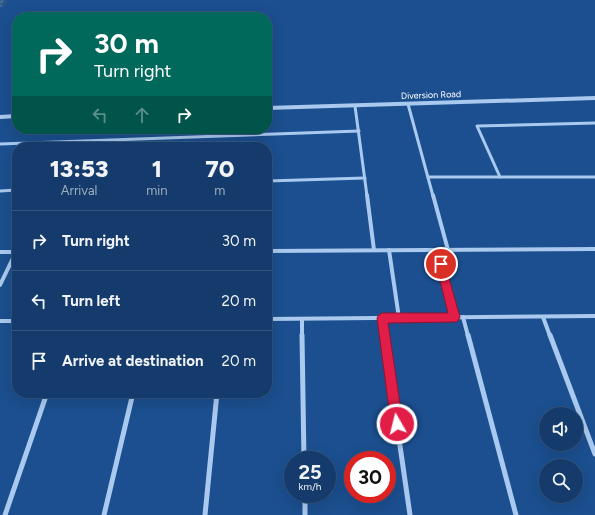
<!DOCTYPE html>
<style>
:root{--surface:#143b6b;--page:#214673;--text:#f1f3f6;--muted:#9dadc1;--line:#33557e}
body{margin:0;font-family:Figtree,sans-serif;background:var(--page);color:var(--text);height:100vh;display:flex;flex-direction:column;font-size:15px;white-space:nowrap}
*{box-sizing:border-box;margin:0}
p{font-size:13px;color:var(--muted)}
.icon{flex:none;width:22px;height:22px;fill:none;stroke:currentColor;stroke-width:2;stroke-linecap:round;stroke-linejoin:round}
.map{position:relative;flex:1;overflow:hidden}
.sheet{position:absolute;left:12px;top:142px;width:260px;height:256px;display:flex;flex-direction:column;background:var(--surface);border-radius:16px;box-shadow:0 4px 16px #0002,0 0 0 1px var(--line)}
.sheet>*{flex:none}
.banner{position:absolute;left:12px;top:12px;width:260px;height:122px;border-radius:16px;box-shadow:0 4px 16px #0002,0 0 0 1px var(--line);background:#00695c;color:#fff;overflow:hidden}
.tools{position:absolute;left:539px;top:407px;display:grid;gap:8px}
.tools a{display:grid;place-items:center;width:44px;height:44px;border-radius:50%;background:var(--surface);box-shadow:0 4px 16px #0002,0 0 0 1px var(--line);font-size:20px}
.speed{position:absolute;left:284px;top:451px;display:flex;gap:8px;font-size:20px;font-weight:700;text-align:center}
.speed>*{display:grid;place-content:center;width:52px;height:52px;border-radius:50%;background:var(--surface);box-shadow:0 4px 16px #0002,0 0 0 1px var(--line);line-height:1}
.speed small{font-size:10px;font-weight:400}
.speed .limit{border:6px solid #d22;background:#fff;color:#111}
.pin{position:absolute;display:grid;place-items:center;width:34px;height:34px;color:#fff;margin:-17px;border:2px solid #fff;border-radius:50%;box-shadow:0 1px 4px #0007}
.me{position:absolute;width:44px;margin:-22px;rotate:352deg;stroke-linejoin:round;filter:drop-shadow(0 0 3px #0008)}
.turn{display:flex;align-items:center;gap:14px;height:84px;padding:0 16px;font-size:18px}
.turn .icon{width:52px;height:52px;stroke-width:2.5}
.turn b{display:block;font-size:28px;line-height:34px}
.lanes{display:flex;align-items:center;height:38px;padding:0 16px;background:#0003;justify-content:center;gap:20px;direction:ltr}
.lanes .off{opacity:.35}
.eta{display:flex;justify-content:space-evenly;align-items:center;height:68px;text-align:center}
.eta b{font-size:24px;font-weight:800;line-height:28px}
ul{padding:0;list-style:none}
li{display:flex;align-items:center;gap:12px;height:60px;padding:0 16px;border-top:1px solid var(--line)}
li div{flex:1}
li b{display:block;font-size:15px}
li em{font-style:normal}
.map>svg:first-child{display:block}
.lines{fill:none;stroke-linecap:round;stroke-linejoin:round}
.minor-far2{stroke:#a9c9ee;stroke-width:3}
.minor-far1{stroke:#a9c9ee;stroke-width:4}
.minor{stroke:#a9c9ee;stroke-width:5}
.tertiary{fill:#a9c9ee;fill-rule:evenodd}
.wall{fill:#3a679d}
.shaded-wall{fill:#305480}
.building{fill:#4478b7;stroke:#305480}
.route{fill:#e11d48;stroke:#92132f}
.labels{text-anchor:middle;stroke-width:3;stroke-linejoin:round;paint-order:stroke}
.far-street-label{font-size:9px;fill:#fff;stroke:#1b4f8f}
</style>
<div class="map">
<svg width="595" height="515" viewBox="0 0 595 515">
<rect width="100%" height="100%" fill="#1b4f8f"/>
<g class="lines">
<g class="minor-far2">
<path d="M408,104L433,196"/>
<path d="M355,106L367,196"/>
<path d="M0,144L359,131"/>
<path d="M428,177H595"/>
<path d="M500,177L477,126L595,123"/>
<path d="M267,181L365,178"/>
<path d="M0,191L17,190"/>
</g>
<g class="minor-far1">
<path d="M367,195L374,250"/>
<path d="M433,195L448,250"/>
<path d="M389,250L399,318"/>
<path d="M437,250L455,317"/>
<path d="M267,251L595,249"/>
<path d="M0,252H17"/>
<path d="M0,285L16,252"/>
<path d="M463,317L468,336"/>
<path d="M543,317L550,336"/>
<path d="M382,318L385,336"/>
<path d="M267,319L595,316"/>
<path d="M302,319V336"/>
<path d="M0,321H17"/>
</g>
<g class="minor">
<path d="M302,335L304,460"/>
<path d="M384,335L410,515"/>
<path d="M468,335L516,515"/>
<path d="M550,335L595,454"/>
<path d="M305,494V515"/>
<path d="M5,515L47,393"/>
<path d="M104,515L133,393"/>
<path d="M205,515L217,393"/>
</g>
<g class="tertiary">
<path d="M595,96V100L267,110V106Z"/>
<path d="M17,114V118L0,119V115Z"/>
</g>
</g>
<path class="wall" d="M0,0L7,2L3,7H0Z"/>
<path class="shaded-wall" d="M5,0H6L7,2L3,7L1,4Z"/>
<path class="building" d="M0,0H5L1,4H0Z"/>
<path class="route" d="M441,260L444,261L445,264L460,317L458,321L455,322L388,323L403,424L401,428L397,430L393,428L391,424L377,318L379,315L382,313H448L436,264L438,261Z"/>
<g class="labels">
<g class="far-street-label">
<text transform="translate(431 95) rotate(-2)" y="3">Diversion Road</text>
</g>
</g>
</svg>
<div class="tools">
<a><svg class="icon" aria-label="sound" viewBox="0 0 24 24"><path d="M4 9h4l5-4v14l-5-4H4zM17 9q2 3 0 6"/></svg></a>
<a><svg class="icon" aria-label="search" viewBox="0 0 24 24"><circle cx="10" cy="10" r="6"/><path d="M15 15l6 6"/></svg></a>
</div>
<div class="speed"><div>25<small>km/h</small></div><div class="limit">30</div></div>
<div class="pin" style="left:441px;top:264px;background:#d93025"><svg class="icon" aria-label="arrive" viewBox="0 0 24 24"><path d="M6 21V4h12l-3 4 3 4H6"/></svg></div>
<svg class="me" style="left:397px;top:424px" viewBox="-20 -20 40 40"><circle r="17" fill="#e11d48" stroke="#fff" stroke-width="3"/><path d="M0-11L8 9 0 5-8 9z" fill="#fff"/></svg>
<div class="banner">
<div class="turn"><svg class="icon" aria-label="right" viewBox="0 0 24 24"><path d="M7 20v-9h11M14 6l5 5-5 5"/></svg><div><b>30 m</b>Turn right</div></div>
<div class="lanes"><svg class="icon off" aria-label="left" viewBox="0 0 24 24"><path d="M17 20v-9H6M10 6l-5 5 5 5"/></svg><svg class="icon off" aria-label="ahead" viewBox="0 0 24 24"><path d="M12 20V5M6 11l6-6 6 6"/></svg><svg class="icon" aria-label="right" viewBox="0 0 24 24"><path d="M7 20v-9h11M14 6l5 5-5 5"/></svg></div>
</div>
<section class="sheet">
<div class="eta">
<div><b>13:53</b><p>Arrival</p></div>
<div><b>1</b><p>min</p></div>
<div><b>70</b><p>m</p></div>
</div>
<ul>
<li><svg class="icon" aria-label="right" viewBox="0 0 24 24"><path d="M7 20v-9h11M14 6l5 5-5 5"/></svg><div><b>Turn right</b></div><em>30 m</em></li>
<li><svg class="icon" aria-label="left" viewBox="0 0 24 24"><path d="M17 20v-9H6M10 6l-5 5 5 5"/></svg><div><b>Turn left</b></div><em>20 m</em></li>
<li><svg class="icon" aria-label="arrive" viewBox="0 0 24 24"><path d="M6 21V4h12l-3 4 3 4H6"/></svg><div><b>Arrive at destination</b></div><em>20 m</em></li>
</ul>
</section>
</div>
